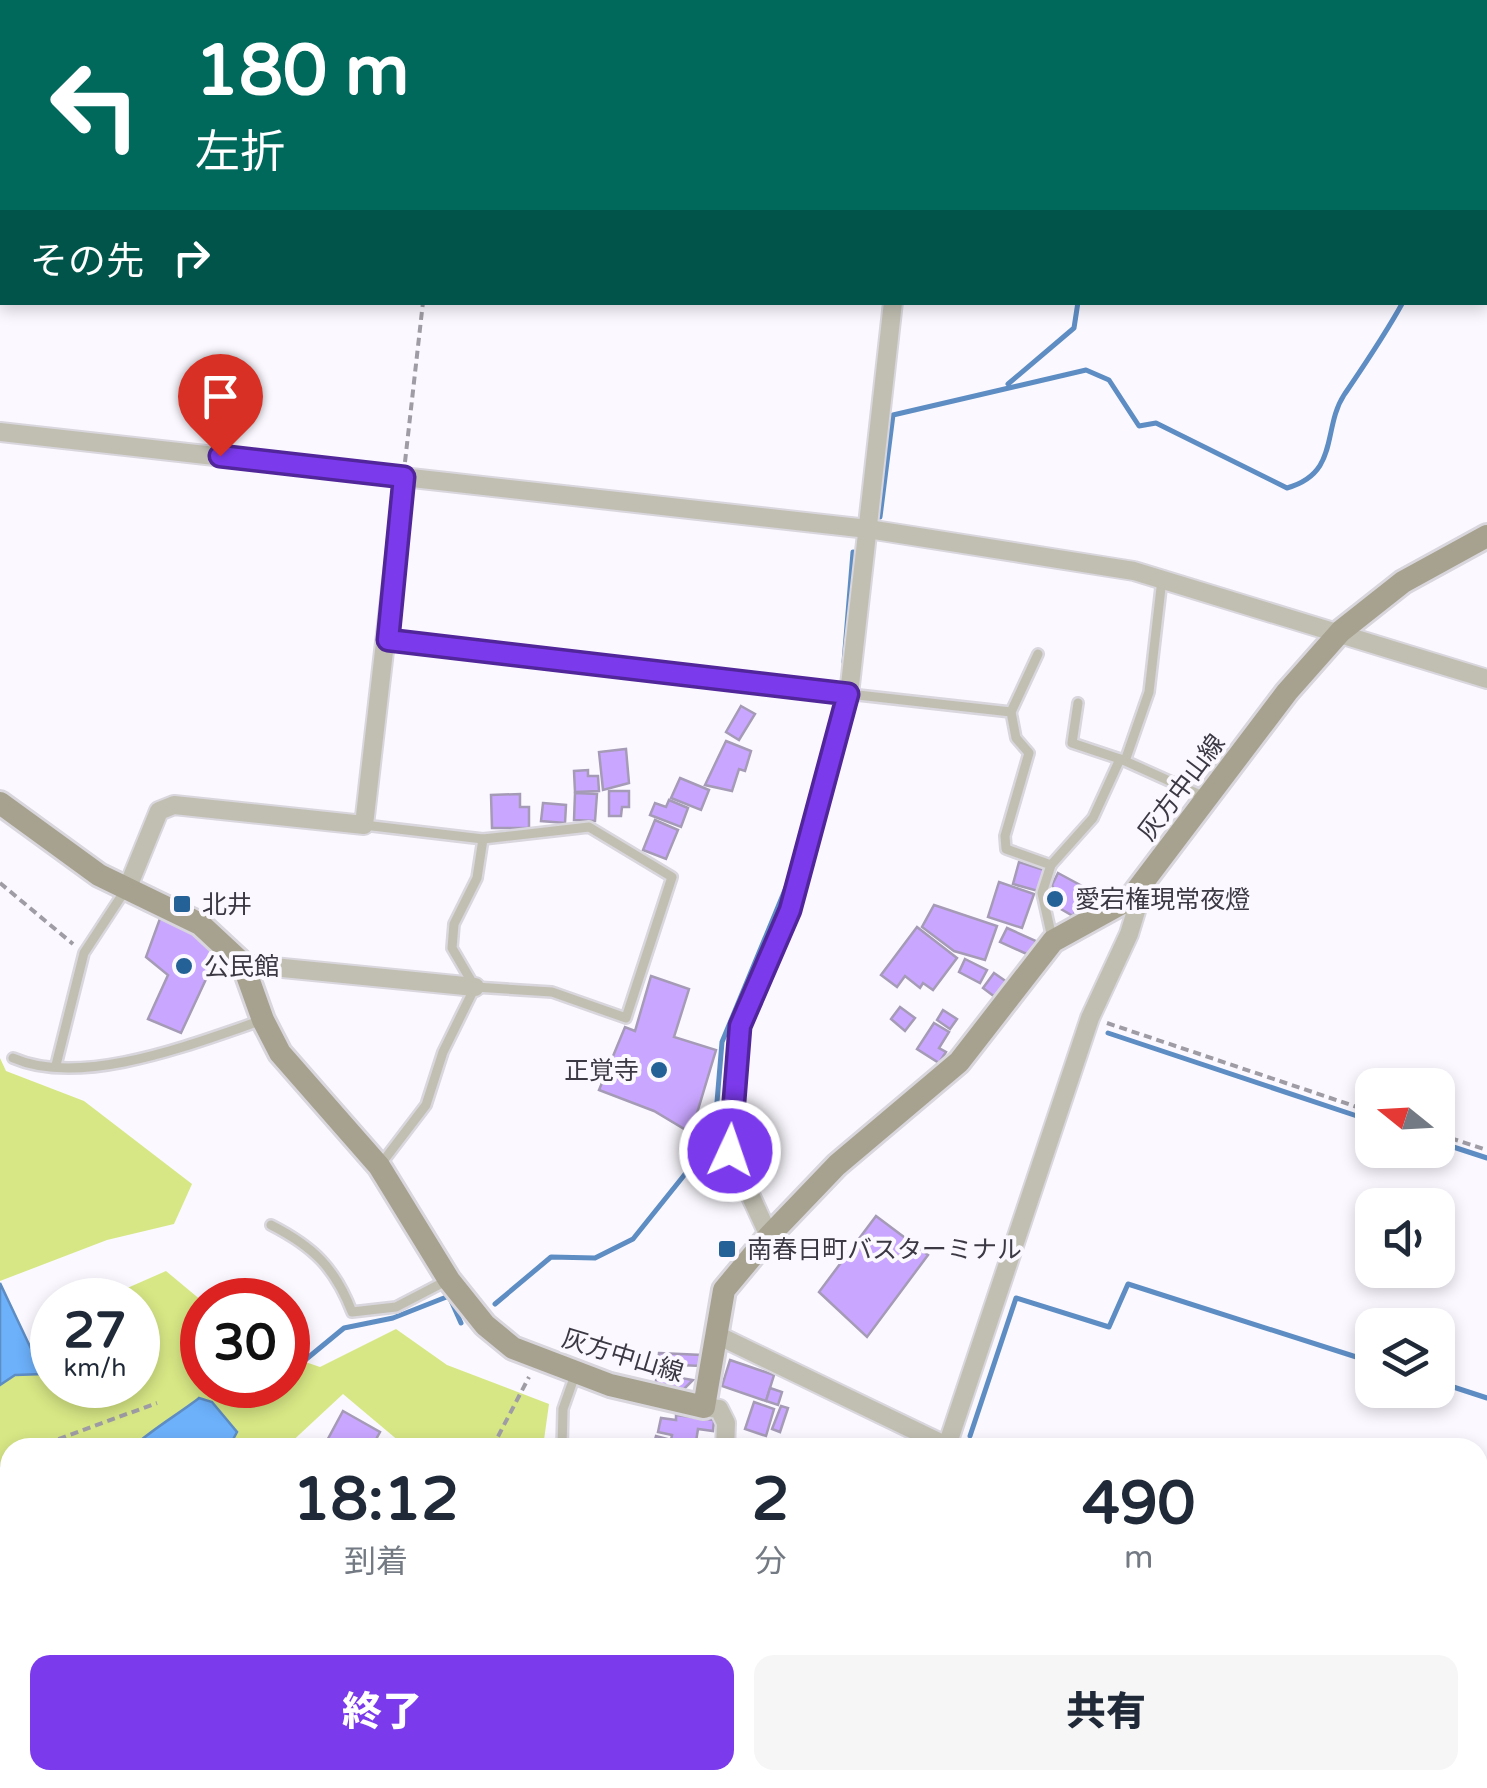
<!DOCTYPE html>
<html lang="ja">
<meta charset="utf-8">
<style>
:root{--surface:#fff;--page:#f6f6f7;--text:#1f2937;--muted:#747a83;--accent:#7c3aed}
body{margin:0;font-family:"Varela Round","Noto Sans JP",sans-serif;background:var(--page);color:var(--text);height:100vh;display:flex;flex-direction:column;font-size:38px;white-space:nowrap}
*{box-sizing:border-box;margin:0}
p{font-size:32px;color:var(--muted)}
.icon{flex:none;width:55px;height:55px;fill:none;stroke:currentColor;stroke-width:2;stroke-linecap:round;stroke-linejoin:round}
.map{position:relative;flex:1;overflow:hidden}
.side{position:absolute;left:0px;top:1438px;width:1488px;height:352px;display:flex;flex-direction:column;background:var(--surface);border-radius:30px 30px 0 0;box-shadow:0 5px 15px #0003}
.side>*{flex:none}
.hud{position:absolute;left:0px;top:0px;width:1488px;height:305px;box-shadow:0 5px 15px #0003;background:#00695c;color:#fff;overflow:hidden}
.needle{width:65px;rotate:288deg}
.tools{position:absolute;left:1355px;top:1068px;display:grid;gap:20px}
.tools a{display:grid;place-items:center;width:100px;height:100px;border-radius:20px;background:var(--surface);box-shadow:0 5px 15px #0003;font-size:50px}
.speed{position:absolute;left:30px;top:1278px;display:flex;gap:20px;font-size:50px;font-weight:700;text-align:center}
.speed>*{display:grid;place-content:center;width:130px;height:130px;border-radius:50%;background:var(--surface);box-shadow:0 5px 15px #0003;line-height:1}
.speed small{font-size:25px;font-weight:400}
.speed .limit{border:15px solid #d22;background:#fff;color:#111}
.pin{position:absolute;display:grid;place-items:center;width:85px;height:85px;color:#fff;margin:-102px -42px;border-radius:50% 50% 50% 0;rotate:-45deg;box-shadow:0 0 10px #0007}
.pin .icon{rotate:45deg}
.me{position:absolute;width:110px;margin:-55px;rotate:3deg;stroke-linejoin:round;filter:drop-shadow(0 0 8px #0008)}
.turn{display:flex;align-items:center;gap:35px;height:210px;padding:0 30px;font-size:45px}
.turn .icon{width:130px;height:130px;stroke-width:2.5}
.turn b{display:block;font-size:70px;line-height:85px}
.then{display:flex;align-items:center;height:95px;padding:0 30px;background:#0003;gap:20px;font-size:38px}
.eta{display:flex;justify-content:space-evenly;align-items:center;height:170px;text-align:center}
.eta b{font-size:60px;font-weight:800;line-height:70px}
.cta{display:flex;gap:20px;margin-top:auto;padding:20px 30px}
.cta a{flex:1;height:115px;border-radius:20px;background:var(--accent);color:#fff;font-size:40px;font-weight:800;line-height:115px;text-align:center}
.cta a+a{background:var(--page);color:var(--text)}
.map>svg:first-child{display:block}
.green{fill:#d7e785}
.water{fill:#6db1fb;stroke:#5e8dc4;stroke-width:2.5}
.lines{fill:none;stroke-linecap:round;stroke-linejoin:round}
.stream{stroke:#5e8dc4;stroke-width:5}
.river{stroke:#6db1fb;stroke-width:32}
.building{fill:#c9a6ff;stroke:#a59bb6;stroke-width:2.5}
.service-casing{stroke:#d9d6dd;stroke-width:14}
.minor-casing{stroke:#d9d6dd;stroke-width:22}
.secondary-casing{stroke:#d9d6dd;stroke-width:28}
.path{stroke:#9f9ca5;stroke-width:4;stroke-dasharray:8 5;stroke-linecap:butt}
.service{stroke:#c1bfb2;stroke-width:9}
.minor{stroke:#c1bfb2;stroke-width:18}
.secondary{stroke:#a6a28f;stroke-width:22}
.route-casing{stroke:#51269a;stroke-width:25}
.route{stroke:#7c3aed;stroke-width:18}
.poi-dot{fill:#246197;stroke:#fbf9ff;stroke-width:4}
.labels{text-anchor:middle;stroke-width:8;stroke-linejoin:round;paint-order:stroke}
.street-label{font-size:25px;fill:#3c3844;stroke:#fbf9ff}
.poi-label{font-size:25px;fill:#3c3844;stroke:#fbf9ff;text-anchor:start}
</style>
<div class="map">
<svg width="1487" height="1788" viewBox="0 0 1487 1788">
<rect width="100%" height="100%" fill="#fbf9ff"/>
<g class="green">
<path d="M0,1058L6,1071L84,1101L192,1184L174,1224L107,1240L0,1281Z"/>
<path d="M166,1271L202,1301V1385H288V1356L320,1367L396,1329L447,1365L549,1404L543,1447H406L343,1394L286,1447H229L237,1432L200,1398C186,1409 140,1437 134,1447L10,1448V1780H136L132,1788H0V1386L15,1375L52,1374V1385H138V1300H100Z"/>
</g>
<g class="water">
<path d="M0,1283L43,1374L15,1375L0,1385Z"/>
<path d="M199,1398L212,1402L237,1432L229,1447H134C139,1438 186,1409 199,1398Z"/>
</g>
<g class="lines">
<g class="stream">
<path d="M1330,2L1332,0"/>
<path d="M1485,210L1487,208"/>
<path d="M1008,384L1074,328L1078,302"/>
<path d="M880,517L893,415L1086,370L1109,380L1139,426L1156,423L1287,488C1340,473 1322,429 1344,395C1365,364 1385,335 1403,302"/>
<path d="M844,662L853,552"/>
<path d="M1108,1033L1372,1121"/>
<path d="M1438,1142L1487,1158"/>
<path d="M736,1195L714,1138L722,1042L792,873L834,711"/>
<path d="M495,1304L551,1257L595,1258L633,1239L714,1138"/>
<path d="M293,1370L344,1328L393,1318L449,1296L461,1323"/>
<path d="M1438,1382L1487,1398"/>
<path d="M970,1436L1016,1298L1109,1327L1128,1284L1372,1362"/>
<path d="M1030,1780L1039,1788"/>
<path d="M919,1788L939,1780"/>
</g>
<g class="river">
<path d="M468,2L469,0"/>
<path d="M0,202L2,196"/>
<path d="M1098,1788L1106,1780"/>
</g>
</g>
<g class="building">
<path d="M741,706L755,714L739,740L726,732Z"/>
<path d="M726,741L751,751L745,771L739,769L732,791L705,785Z"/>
<path d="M626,749L629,783L603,790L599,752Z"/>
<path d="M588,770V776H598L599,791L575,792L574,771Z"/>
<path d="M680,778L709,790L701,810L671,798Z"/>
<path d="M609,791H629V807H622L621,816H609Z"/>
<path d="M575,793L597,794L595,821L574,820Z"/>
<path d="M520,794V807H529V828H492L491,795Z"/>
<path d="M669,800L688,808L681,827L650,815L655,803L666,807Z"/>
<path d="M543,803L566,805L565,823L541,821Z"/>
<path d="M655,820L678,830L666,859L643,850Z"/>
<path d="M1019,862L1044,870L1038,891L1013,884Z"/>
<path d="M1058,873L1095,893L1088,906L1079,904L1073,916L1054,905L1058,898L1052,885Z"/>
<path d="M999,882L1034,894L1022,928L988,917Z"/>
<path d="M934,905L997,926L985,960L954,951L922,927Z"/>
<path d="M162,913L220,949L181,1033L148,1019L168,975L146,957Z"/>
<path d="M917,927L957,958L933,990L923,983L920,988L905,976L897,987L881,975Z"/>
<path d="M1007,928L1036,941L1029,955L1000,942Z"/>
<path d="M965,959L987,970L980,983L959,972Z"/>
<path d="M994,973L1007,982L995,997L983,988Z"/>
<path d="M651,976L689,989L674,1037L716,1050L691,1133L654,1111L599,1090L625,1027L635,1031Z"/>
<path d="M900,1007L915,1018L905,1031L891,1019Z"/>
<path d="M943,1010L957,1019L950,1029L937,1020Z"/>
<path d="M934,1023L949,1032L939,1048L946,1052L939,1063L917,1049Z"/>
<path d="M876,1216L928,1255L867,1337L819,1292Z"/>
<path d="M659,1353L702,1355L701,1366L658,1364Z"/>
<path d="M730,1360L774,1375L766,1401L722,1386Z"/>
<path d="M657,1374L693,1380L682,1391L655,1387Z"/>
<path d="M770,1388L782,1392L778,1405L766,1401Z"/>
<path d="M754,1402L774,1409L766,1436L745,1429Z"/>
<path d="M781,1406L788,1408L780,1432L772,1429Z"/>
<path d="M343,1411L380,1432L373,1445L378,1448H323Z"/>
<path d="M676,1415L714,1420L713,1431L698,1429L695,1448L653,1447L656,1436L671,1440L672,1435L658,1432L661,1418L676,1420Z"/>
</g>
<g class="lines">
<g class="service-casing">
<g id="service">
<path d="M1162,579L1149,692L1125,761L1205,797"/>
<path d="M849,694L1011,712L1016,738L1029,753L1005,836L1006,849L1051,865L1042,893L1052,938"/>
<path d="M1078,703L1072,743L1123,760"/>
<path d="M1011,712L1038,654"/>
<path d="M364,825L483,839L589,827L672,877L626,1018L552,992L475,987"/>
<path d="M1051,865L1093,818L1120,759"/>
<path d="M473,984L452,948L454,924L477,878L483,839"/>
<path d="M13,1058C81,1088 192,1044 260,1021"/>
<path d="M56,1065L84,953L126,889"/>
<path d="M381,1164L426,1105L443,1052L475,987"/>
<path d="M271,1225C314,1247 335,1268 352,1312L396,1307L446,1281"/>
<path d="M562,1448L563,1409L575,1375"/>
<path d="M0,1668L10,1666"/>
<path d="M1002,1780L1017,1788"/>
<path d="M464,1788L475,1780"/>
<path d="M934,1788L955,1780"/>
</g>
</g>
<g class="minor-casing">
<g id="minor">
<path d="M184,2L188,0"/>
<path d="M928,2V0"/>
<path d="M0,80H2"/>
<path d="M0,173L2,168"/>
<path d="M0,432L868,529L1134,571L1487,679"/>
<path d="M388,640L849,694"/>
<path d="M128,887L159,811L174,805L364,825L404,477"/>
<path d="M243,964L475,987"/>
<path d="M769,1236L730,1151L740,1026L790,910L849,694L893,302"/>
<path d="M715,1334L951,1448"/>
<path d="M704,1407L719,1409L726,1423L725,1448"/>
<path d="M947,1446L1090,1018L1129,934L1136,911L1131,898"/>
<path d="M1487,1630L1481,1648L1487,1675"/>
<path d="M364,1780L373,1788"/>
<path d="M791,1780L795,1788"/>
<path d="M286,1788L297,1780"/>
<path d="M1085,1788L1089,1780"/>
</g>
</g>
<g class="secondary-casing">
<path id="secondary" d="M0,803L99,875L200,924L243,964L263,1020L280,1053L379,1166L449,1280L485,1325L513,1348L610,1385L704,1407L724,1290L769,1236L837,1165L959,1062L1053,941L1131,898L1287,692L1341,631L1403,582L1487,536"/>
</g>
<g class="path">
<path d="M457,2L458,0"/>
<path d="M0,210L2,205"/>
<path d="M405,462L423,302"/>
<path d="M0,883L73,944"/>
<path d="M1107,1023L1372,1112"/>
<path d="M1438,1134L1487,1150"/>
<path d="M34,1448L157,1403"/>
<path d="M492,1448L529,1377"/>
<path d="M0,1469L10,1460"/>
<path d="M1226,1788L1227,1780"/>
</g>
<use href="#service" class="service"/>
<use href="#minor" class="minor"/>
<use href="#secondary" class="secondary"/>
</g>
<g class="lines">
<g class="route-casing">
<path id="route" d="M220,456L404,477L388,640L848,694L790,910L740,1026L730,1151"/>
</g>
<use href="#route" class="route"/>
</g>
<g class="poi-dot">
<circle cx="1055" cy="899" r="10"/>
<rect x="172" y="894" width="20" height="20" rx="5"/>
<circle cx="184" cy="966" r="10"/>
<circle cx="659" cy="1070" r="10"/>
<rect x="717" y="1239" width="20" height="20" rx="5"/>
</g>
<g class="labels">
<g class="street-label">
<text transform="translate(1181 787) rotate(-53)" y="9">灰方中山線</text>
<text transform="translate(623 1355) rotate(17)" y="9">灰方中山線</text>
</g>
<g class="poi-label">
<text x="1075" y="908">愛宕権現常夜燈</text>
<text x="202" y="913">北井</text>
<text x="204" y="975">公民館</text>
<text x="639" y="1079" text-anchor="end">正覚寺</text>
<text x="747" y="1258">南春日町バスターミナル</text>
</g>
</g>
</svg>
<div class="tools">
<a><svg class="needle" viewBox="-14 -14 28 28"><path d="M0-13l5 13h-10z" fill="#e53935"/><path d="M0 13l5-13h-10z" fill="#747a83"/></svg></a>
<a><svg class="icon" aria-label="sound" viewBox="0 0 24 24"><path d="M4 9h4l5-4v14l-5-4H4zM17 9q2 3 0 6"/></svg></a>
<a><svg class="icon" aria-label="layers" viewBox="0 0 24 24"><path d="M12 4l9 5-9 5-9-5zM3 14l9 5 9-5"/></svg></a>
</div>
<div class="speed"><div>27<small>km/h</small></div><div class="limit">30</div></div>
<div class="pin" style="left:220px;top:456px;background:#d93025"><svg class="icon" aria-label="arrive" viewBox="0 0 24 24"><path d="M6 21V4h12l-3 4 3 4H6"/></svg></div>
<svg class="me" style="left:730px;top:1151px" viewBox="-20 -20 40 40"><circle r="17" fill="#7c3aed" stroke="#fff" stroke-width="3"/><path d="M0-11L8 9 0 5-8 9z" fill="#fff"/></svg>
<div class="hud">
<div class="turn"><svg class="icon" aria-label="left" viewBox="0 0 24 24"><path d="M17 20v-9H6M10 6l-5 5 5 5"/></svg><div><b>180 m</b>左折</div></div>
<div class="then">その先<svg class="icon" aria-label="right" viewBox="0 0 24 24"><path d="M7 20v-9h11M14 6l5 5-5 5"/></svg></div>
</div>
<section class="side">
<div class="eta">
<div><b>18:12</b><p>到着</p></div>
<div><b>2</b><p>分</p></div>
<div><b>490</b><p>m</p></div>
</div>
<div class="cta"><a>終了</a><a>共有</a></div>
</section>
</div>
